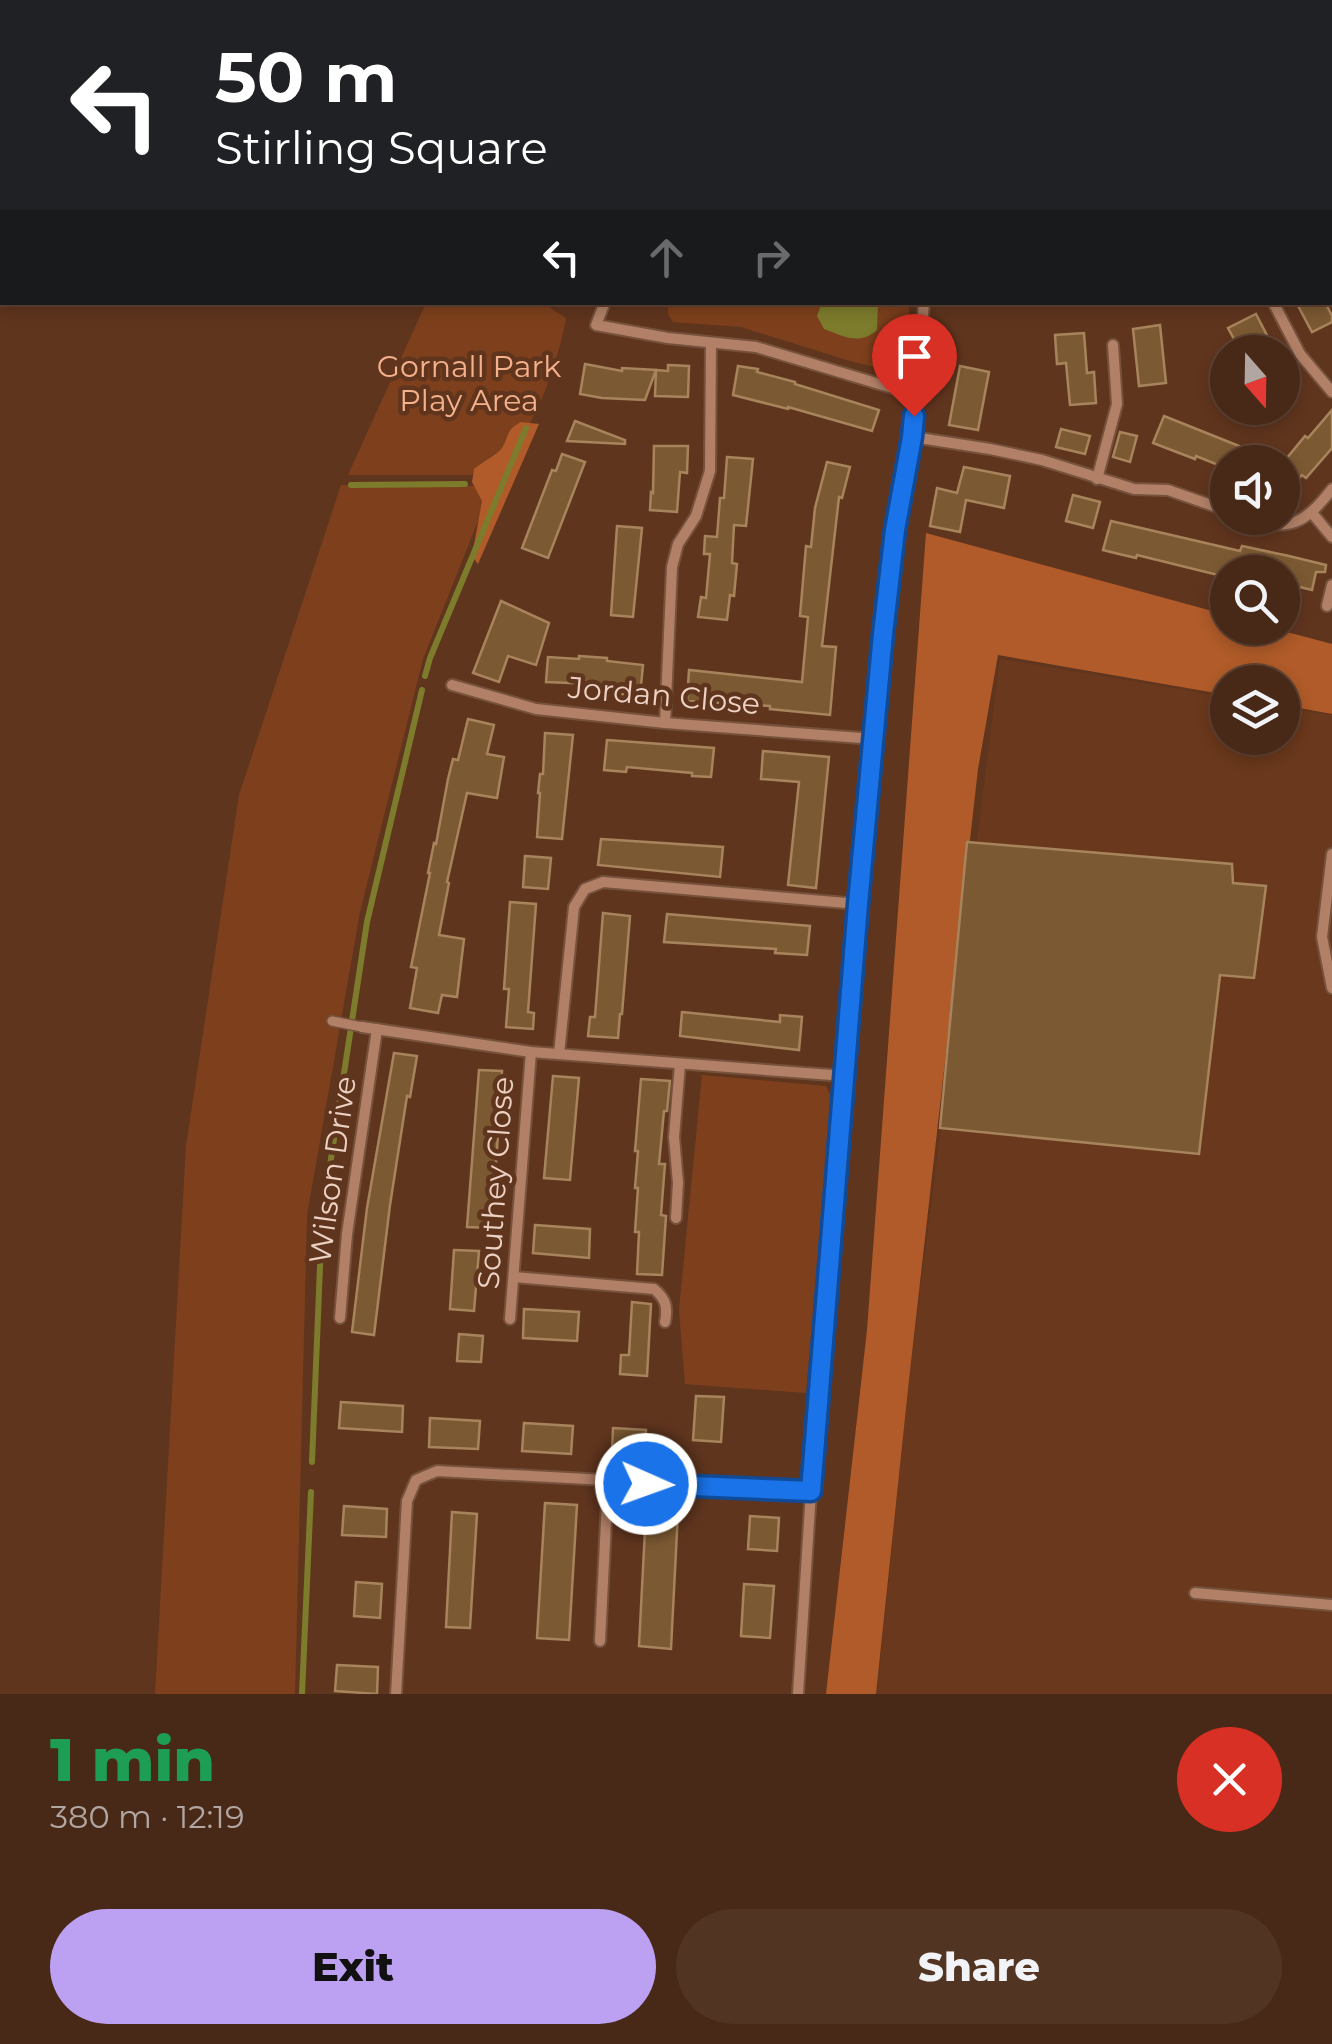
<!DOCTYPE html>
<meta charset="utf-8">
<style>
:root{--surface:#482816;--page:#523423;--text:#f1f3f6;--muted:#b1a6a1;--line:#604435;--accent:#bca0f2}
body{margin:0;font-family:Montserrat,sans-serif;background:var(--page);color:var(--text);height:100vh;display:flex;flex-direction:column;font-size:38px;white-space:nowrap}
*{box-sizing:border-box;margin:0}
p{font-size:32px;color:var(--muted)}
.icon{flex:none;width:55px;height:55px;fill:none;stroke:currentColor;stroke-width:2;stroke-linecap:round;stroke-linejoin:round}
.map{position:relative;height:1694px;overflow:hidden}
.sheet{display:flex;flex-direction:column;background:var(--surface);flex:1}
.sheet>*{flex:none}
.banner{position:absolute;left:0px;top:0px;width:1332px;height:305px;box-shadow:0 5px 15px #0003,0 0 0 2px var(--line);background:#202124;color:#fff;overflow:hidden}
.needle{width:65px;rotate:160deg}
.tools{position:absolute;left:1210px;top:335px;display:grid;gap:20px}
.tools a{display:grid;place-items:center;width:90px;height:90px;border-radius:50%;background:var(--surface);box-shadow:0 5px 15px #0003,0 0 0 2px var(--line);font-size:50px}
.pin{position:absolute;display:grid;place-items:center;width:85px;height:85px;color:#fff;margin:-102px -42px;border-radius:50% 50% 50% 0;rotate:-45deg;box-shadow:0 0 10px #0007}
.pin .icon{rotate:45deg}
.me{position:absolute;width:110px;margin:-55px;rotate:92deg;stroke-linejoin:round;filter:drop-shadow(0 0 8px #0008)}
.turn{display:flex;align-items:center;gap:35px;height:210px;padding:0 50px;font-size:45px}
.turn .icon{width:130px;height:130px;stroke-width:2.5}
.turn b{display:block;font-size:70px;line-height:85px}
.lanes{display:flex;align-items:center;height:95px;padding:0 50px;background:#0003;justify-content:center;gap:50px;direction:ltr}
.lanes .off{opacity:.35}
.round{display:grid;place-items:center;flex:none;width:105px;height:105px;border-radius:52px;background:var(--page)}
.overview{display:flex;align-items:center;justify-content:space-between;height:170px;padding:0 50px}
h1{font-size:60px;font-weight:800;line-height:75px;color:#1e9e55}
.cta{display:flex;gap:20px;margin-top:auto;padding:20px 50px}
.cta a{flex:1;height:115px;border-radius:60px;background:var(--accent);color:#111;font-size:40px;font-weight:800;line-height:115px;text-align:center}
.cta a+a{background:var(--page);color:var(--text)}
.map>svg:first-child{display:block}
.built{fill:#6a381c}
.green{fill:#7e401c}
.forest{fill:#b05b29}
.water{fill:#7d7c2c}
.lines{fill:none;stroke-linecap:round;stroke-linejoin:round}
.stream{stroke:#7d7c2c;stroke-width:6}
.building{fill:#7b5932;stroke:#a8845c;stroke-width:2.5}
.pedestrian-casing{stroke:#76523d;stroke-width:12}
.minor-casing{stroke:#76523d;stroke-width:14}
.pedestrian{stroke:#b18067;stroke-width:9}
.minor{stroke:#b18067;stroke-width:10}
.route-casing{stroke:#114b97;stroke-width:25}
.route{stroke:#1a73e8;stroke-width:18}
.labels{text-anchor:middle;stroke-width:9;stroke-linejoin:round;paint-order:stroke}
.park-label{font-size:30px;fill:#f5b08c;stroke:#60351e}
.street-label{font-size:30px;fill:#edd2c4;stroke:#60351e}
</style>
<div class="map">
<svg width="1332" height="1694" viewBox="0 0 1332 1694">
<rect width="100%" height="100%" fill="#60351e"/>
<path class="built" d="M1000,659L1227,697L1228,738H1282L1283,707L1332,715V1694H877L909,1380Z"/>
<g class="green">
<path d="M544,0H719L718,2H543Z"/>
<path d="M668,302L909,303L908,363L902,370L891,371L850,361L741,327L673,322L668,314Z"/>
<path d="M426,303H532L549,307L566,318C559,358 536,429 505,456C495,465 482,471 470,475H348Z"/>
<path d="M341,485L492,486L423,659L360,912L307,1215L295,1694H155L186,1146L239,795Z"/>
<path d="M702,1075L826,1086L832,1100L806,1393L685,1384L679,1310Z"/>
</g>
<g class="forest">
<path d="M521,422L539,424L478,564L472,556L482,501L472,482L474,469C481,463 498,454 502,448C509,437 506,429 521,422Z"/>
<path d="M926,533L1227,615L1228,628H1272L1332,644V714L1283,705L1282,682H1228L1227,695L998,655L978,769L909,1380L876,1694H826L867,1330Z"/>
</g>
<path class="water" d="M822,302L878,303L877,330C859,346 844,336 824,329L817,316Z"/>
<g class="lines">
<g class="stream">
<path d="M1330,167L1332,166"/>
<path d="M351,485L465,484"/>
<path d="M425,676L430,658L526,428"/>
<path d="M312,1462L322,1218L367,922L422,690"/>
<path d="M302,1694L311,1492"/>
</g>
</g>
<g class="building">
<path d="M1296,302H1325L1332,316V322L1312,332Z"/>
<path d="M1256,314L1271,343L1253,352H1241L1228,328Z"/>
<path d="M1160,325L1166,383L1139,386L1133,329Z"/>
<path d="M1084,333L1087,373L1094,372L1096,403L1070,405L1066,363L1057,364L1055,335Z"/>
<path d="M585,364L622,371V368L656,370L645,400L602,398L580,394Z"/>
<path d="M668,365L689,366L688,397L655,396L656,370L668,371Z"/>
<path d="M738,366L758,369L757,372L795,382V384L879,410L872,431L788,407V409L733,395Z"/>
<path d="M960,366L989,372L978,430L949,425Z"/>
<path d="M1332,410V448L1306,478L1302,475L1282,498V464L1305,436L1308,438Z"/>
<path d="M1164,416L1239,446L1232,462H1228V469L1196,456L1195,459L1153,443Z"/>
<path d="M575,421L625,440V444L567,441Z"/>
<path d="M1061,429L1090,436L1085,454L1056,447Z"/>
<path d="M1120,432L1137,436L1130,462L1113,457Z"/>
<path d="M654,446H688L687,473L680,472L677,512L650,510L651,492L653,493Z"/>
<path d="M562,454L585,462L548,558L522,548L552,470L556,471Z"/>
<path d="M727,457L753,459L746,526L734,525L732,563L737,564L734,596L730,595L727,620L698,617L701,597L706,598L710,554H704L705,536L717,537L720,498H724Z"/>
<path d="M827,462L850,467L842,498L839,497L822,646L836,647L830,715L770,709V706L687,701L689,670L802,682L808,617L800,616L806,546L811,547L815,508Z"/>
<path d="M964,467L1010,476L1004,508L966,500L960,532L930,526L937,488L957,493Z"/>
<path d="M1073,495L1100,502L1093,528L1066,521Z"/>
<path d="M1111,521L1240,551L1242,546L1289,556L1326,565L1325,572H1316L1312,590L1291,585L1292,580L1283,578L1285,572H1227L1226,577L1137,555L1136,558L1119,554L1103,550Z"/>
<path d="M617,526L642,528L633,617L611,615Z"/>
<path d="M501,601L549,623L536,665L508,656L499,682L473,673Z"/>
<path d="M579,656L607,658V661L643,665L640,696L620,694L621,685L546,682L548,657L579,659Z"/>
<path d="M468,719L494,725L487,754L504,757L497,798L467,793L447,882L449,883L439,935L464,939L457,997L442,995L438,1013L410,1008L417,968L411,967L430,873H428L434,843L436,844L448,779L453,759L458,760Z"/>
<path d="M545,733L573,735L562,839L537,837L540,793H538L540,774H543Z"/>
<path d="M607,740L714,748L711,777L692,776V773L627,767L626,772L604,770Z"/>
<path d="M763,751L829,757L816,888L788,885L799,782L761,779Z"/>
<path d="M601,839L723,847L720,877L598,865Z"/>
<path d="M967,842L1232,864L1233,883L1266,886L1254,978L1220,975L1199,1154L940,1128Z"/>
<path d="M525,856L551,858L548,889L523,887Z"/>
<path d="M510,902L536,904L528,1012L534,1013L533,1029L506,1027L509,989H504Z"/>
<path d="M603,913L630,916L622,1014H620L618,1038L588,1036L590,1017H595Z"/>
<path d="M667,914L810,926L807,955L775,953L776,949L664,942Z"/>
<path d="M682,1012L780,1022V1015L802,1017L799,1050L680,1036Z"/>
<path d="M394,1053L417,1056L410,1097L407,1096L390,1205L374,1335L352,1332L367,1208Z"/>
<path d="M479,1070L502,1071L492,1228L467,1227Z"/>
<path d="M553,1076L579,1078L570,1180L544,1178Z"/>
<path d="M641,1079L670,1081L667,1111H664L659,1164H665L661,1215L666,1216L662,1275L637,1274L639,1232H635L638,1188H635L638,1151H635Z"/>
<path d="M535,1225L590,1229L589,1258L533,1253Z"/>
<path d="M454,1250L479,1251L474,1311L450,1309Z"/>
<path d="M632,1302L651,1304L647,1376L620,1374L621,1355H629Z"/>
<path d="M524,1309L579,1312L577,1341L523,1338Z"/>
<path d="M459,1334L483,1336L481,1362L457,1361Z"/>
<path d="M696,1396L724,1397L721,1442L693,1440Z"/>
<path d="M341,1402L403,1406L402,1432L339,1428Z"/>
<path d="M430,1418L480,1421L478,1449L429,1447Z"/>
<path d="M524,1423L573,1426L571,1454L522,1451Z"/>
<path d="M613,1428L646,1430L645,1454L612,1452Z"/>
<path d="M545,1503L577,1505L569,1640L537,1638Z"/>
<path d="M344,1506L387,1509L386,1537L342,1535Z"/>
<path d="M646,1510L678,1512L671,1649L639,1646Z"/>
<path d="M452,1512L477,1514L470,1628L446,1627Z"/>
<path d="M750,1516L779,1518L777,1551L748,1549Z"/>
<path d="M356,1582L382,1584L380,1618L354,1616Z"/>
<path d="M744,1584L774,1586L770,1638L741,1636Z"/>
<path d="M337,1665L378,1667L377,1694L335,1691Z"/>
</g>
<g class="lines">
<g class="pedestrian-casing">
<path id="pedestrian" d="M332,1021L362,1027"/>
</g>
<g class="minor-casing">
<g id="minor">
<path d="M973,0L979,2"/>
<path d="M961,2L962,0"/>
<path d="M1155,2L1162,0"/>
<path d="M605,302L596,325L668,338L756,347L916,395"/>
<path d="M1273,302L1300,354L1332,392"/>
<path d="M913,437L990,449L1042,460L1134,489L1168,490L1228,511"/>
<path d="M1097,479L1117,404L1113,345"/>
<path d="M1312,513L1332,537"/>
<path d="M1246,518C1290,533 1305,523 1332,489"/>
<path d="M1327,606L1332,585"/>
<path d="M452,685L536,709L665,723L875,739"/>
<path d="M665,723L672,567L678,544L696,516L710,471L711,343"/>
<path d="M1332,854L1322,937L1332,988"/>
<path d="M362,1027L531,1052L845,1076"/>
<path d="M559,1054L574,907L585,889L603,882L858,904"/>
<path d="M676,1218L678,1183L674,1137L680,1064"/>
<path d="M514,1277L654,1289C666,1299 668,1307 665,1322"/>
<path d="M340,1318L347,1234L377,1029"/>
<path d="M510,1319L531,1052"/>
<path d="M1195,1593L1332,1605"/>
<path d="M600,1641L608,1482"/>
<path d="M396,1694L407,1501L416,1480L437,1471L811,1491L858,904L883,634L895,531L913,437L924,302"/>
<path d="M798,1694L811,1491"/>
</g>
</g>
<use href="#pedestrian" class="pedestrian"/>
<use href="#minor" class="minor"/>
</g>
<g class="lines">
<g class="route-casing">
<path id="route" d="M646,1484L811,1491L858,904L883,634L895,530L912,437L914,416"/>
</g>
<use href="#route" class="route"/>
</g>
<g class="labels">
<g class="park-label">
<text x="469" y="377">Gornall Park<tspan x="469" dy="34">Play Area</tspan></text>
</g>
<g class="street-label">
<text transform="translate(664 696) rotate(5)" y="10">Jordan Close</text>
<text transform="translate(333 1170) rotate(-82)" y="10">Wilson Drive</text>
<text transform="translate(496 1183) rotate(-86)" y="10">Southey Close</text>
</g>
</g>
</svg>
<div class="tools">
<a><svg class="needle" viewBox="-14 -14 28 28"><path d="M0-13l5 13h-10z" fill="#e53935"/><path d="M0 13l5-13h-10z" fill="#b1a6a1"/></svg></a>
<a><svg class="icon" aria-label="sound" viewBox="0 0 24 24"><path d="M4 9h4l5-4v14l-5-4H4zM17 9q2 3 0 6"/></svg></a>
<a><svg class="icon" aria-label="search" viewBox="0 0 24 24"><circle cx="10" cy="10" r="6"/><path d="M15 15l6 6"/></svg></a>
<a><svg class="icon" aria-label="layers" viewBox="0 0 24 24"><path d="M12 4l9 5-9 5-9-5zM3 14l9 5 9-5"/></svg></a>
</div>
<div class="pin" style="left:914px;top:416px;background:#d93025"><svg class="icon" aria-label="arrive" viewBox="0 0 24 24"><path d="M6 21V4h12l-3 4 3 4H6"/></svg></div>
<svg class="me" style="left:646px;top:1484px" viewBox="-20 -20 40 40"><circle r="17" fill="#1a73e8" stroke="#fff" stroke-width="3"/><path d="M0-11L8 9 0 5-8 9z" fill="#fff"/></svg>
<div class="banner">
<div class="turn"><svg class="icon" aria-label="left" viewBox="0 0 24 24"><path d="M17 20v-9H6M10 6l-5 5 5 5"/></svg><div><b>50 m</b>Stirling Square</div></div>
<div class="lanes"><svg class="icon" aria-label="left" viewBox="0 0 24 24"><path d="M17 20v-9H6M10 6l-5 5 5 5"/></svg><svg class="icon off" aria-label="ahead" viewBox="0 0 24 24"><path d="M12 20V5M6 11l6-6 6 6"/></svg><svg class="icon off" aria-label="right" viewBox="0 0 24 24"><path d="M7 20v-9h11M14 6l5 5-5 5"/></svg></div>
</div>
</div>
<section class="sheet">
<div class="overview"><div><h1>1 min</h1><p>380 m · 12:19</p></div><a class="round" style="background:#d93025;color:#fff"><svg class="icon" aria-label="close" viewBox="0 0 24 24"><path d="M6 6l12 12M18 6L6 18"/></svg></a></div>
<div class="cta"><a>Exit</a><a>Share</a></div>
</section>
